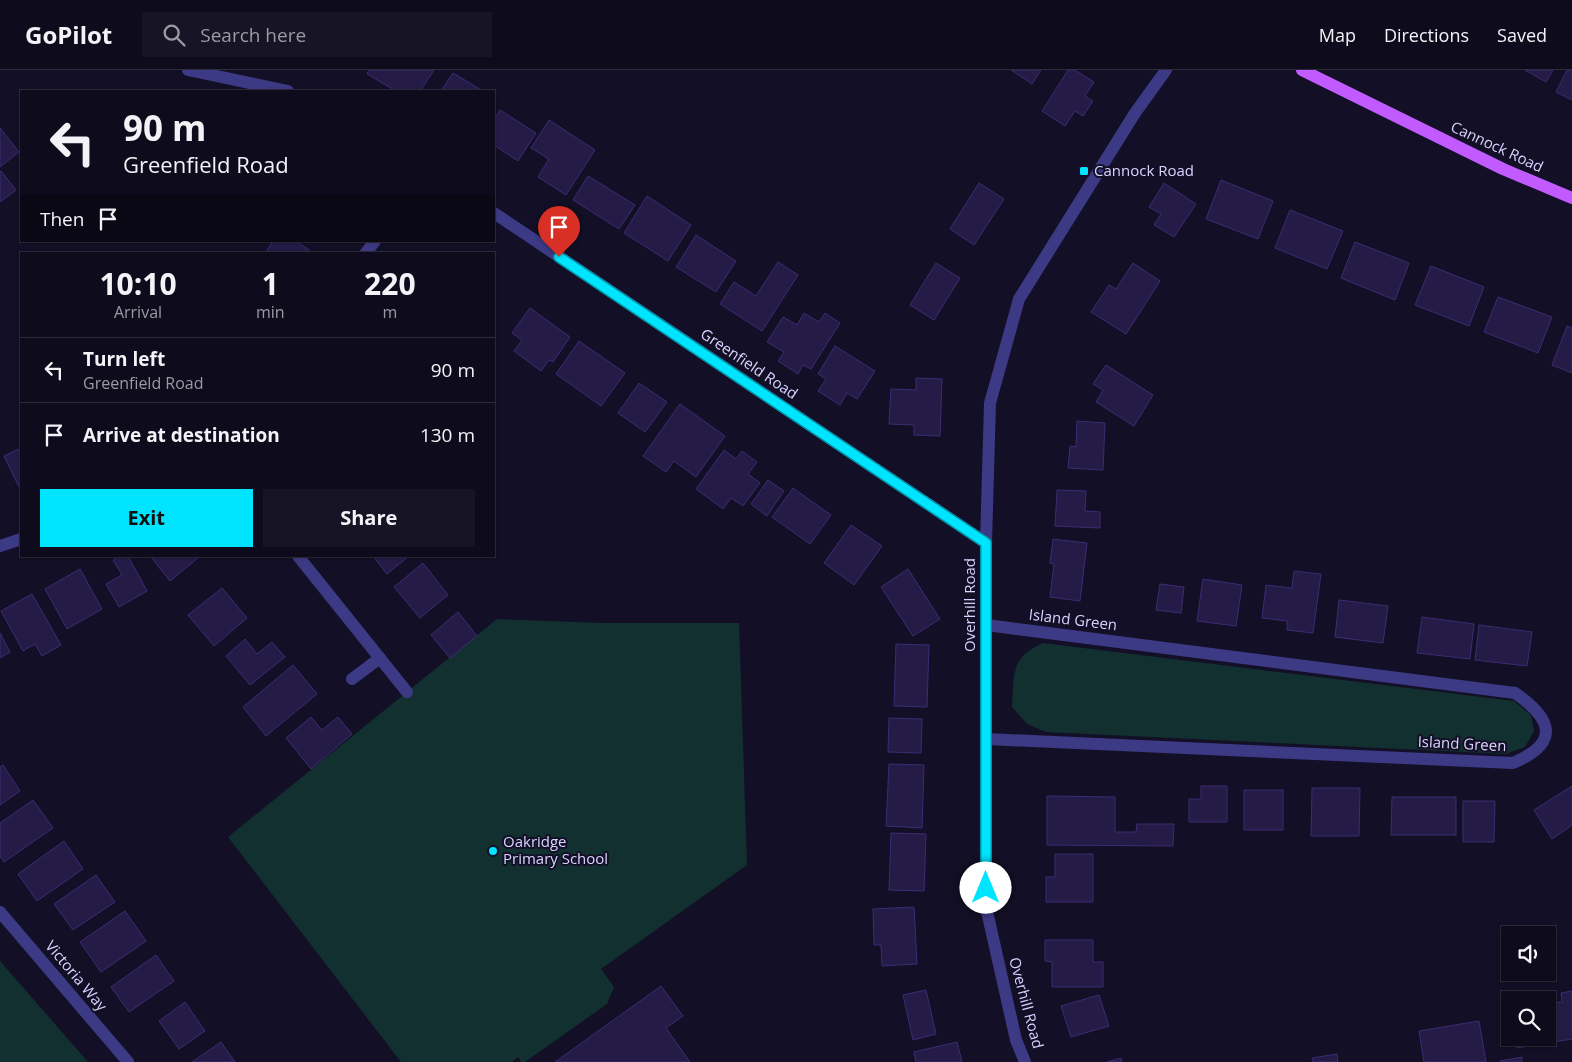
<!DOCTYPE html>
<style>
:root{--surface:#0e0b1c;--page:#171425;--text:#f1f3f6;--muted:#9b9ba3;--line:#2e2b3b;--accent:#00e5ff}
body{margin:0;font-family:"Open Sans",sans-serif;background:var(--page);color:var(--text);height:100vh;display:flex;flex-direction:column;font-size:19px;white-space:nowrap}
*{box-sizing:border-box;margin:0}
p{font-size:16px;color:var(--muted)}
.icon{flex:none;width:28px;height:28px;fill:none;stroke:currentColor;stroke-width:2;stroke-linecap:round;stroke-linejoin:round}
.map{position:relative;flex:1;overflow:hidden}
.drawer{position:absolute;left:20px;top:182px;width:475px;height:305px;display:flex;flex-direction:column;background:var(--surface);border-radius:0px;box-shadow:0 1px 4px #0004,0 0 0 1px var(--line)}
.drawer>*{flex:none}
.top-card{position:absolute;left:20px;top:20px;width:475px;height:152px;border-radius:0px;box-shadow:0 1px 4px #0004,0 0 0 1px var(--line);background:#0e0b1c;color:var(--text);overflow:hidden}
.fabs{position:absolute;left:1501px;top:856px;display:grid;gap:10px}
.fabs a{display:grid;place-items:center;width:55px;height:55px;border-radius:0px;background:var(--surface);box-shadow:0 1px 4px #0004,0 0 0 1px var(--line);font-size:25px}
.pin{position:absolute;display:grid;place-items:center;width:42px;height:42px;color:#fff;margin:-51px -21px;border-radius:50% 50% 50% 0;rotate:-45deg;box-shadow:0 0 5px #0007}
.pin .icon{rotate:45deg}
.me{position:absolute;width:55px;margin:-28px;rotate:0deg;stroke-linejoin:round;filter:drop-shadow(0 0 4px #0008)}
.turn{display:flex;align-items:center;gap:18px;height:105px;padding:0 20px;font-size:22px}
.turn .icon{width:65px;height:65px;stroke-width:2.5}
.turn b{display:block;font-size:35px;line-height:42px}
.then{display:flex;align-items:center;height:48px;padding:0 20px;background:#0003;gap:10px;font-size:19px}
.eta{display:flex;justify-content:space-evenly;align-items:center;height:85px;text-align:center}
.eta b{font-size:30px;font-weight:700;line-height:35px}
.cta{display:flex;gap:10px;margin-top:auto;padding:10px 20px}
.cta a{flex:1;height:58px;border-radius:0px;background:var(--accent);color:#111;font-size:20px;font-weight:700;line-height:58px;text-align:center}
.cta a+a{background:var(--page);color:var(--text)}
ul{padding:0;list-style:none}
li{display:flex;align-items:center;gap:15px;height:65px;padding:0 20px;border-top:1px solid var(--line)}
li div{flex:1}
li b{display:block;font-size:19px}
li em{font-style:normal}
header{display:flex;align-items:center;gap:30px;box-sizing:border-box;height:70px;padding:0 25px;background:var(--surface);border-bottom:1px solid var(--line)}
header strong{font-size:24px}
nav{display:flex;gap:28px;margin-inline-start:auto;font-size:18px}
.search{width:350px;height:45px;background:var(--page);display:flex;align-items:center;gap:12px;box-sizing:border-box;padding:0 18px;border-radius:0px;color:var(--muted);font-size:19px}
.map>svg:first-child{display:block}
.green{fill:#12302f}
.building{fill:#241b47;stroke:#3b2d73}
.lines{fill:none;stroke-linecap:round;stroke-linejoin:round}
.minor{stroke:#3d3a85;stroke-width:12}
.major{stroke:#c25bff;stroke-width:12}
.route-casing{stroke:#0095a6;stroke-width:12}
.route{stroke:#00e5ff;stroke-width:9}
.poi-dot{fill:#00e5ff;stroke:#130f26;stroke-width:2}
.labels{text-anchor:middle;stroke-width:4;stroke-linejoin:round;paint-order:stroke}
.street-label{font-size:15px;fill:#d9d4ff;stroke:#130f26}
.poi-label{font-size:15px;fill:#d9d4ff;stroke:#130f26;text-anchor:start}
</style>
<header>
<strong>GoPilot</strong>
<div class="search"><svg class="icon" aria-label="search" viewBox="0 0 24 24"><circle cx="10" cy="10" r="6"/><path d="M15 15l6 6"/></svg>Search here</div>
<nav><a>Map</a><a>Directions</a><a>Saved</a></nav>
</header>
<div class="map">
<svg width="1572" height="992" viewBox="0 0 1572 992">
<rect width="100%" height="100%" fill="#130f26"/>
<g class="green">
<path d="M497,549L602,553H739L747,795L601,899L614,917L607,934L525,992H521L518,987L512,992H401L228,767Z"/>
<path d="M1043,573L1514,631L1531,645L1534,661L1525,677L1506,684L1046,662L1027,654L1012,637C1014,605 1010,587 1043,573Z"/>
<path d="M0,891L88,992H0Z"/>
</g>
<g class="building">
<path d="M369,0H434L420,21H396L367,4Z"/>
<path d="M1011,0H1041L1032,14Z"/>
<path d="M1068,0H1075L1094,12L1085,26L1093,31L1083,46L1075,41L1065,56L1042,41Z"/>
<path d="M1525,0H1553L1546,12Z"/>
<path d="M1567,0H1572V30L1556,22Z"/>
<path d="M453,3L483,21H441Z"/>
<path d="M500,40L536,63L518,91L494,75V50Z"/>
<path d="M549,50L595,80L566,125L538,107L549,89L531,78Z"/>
<path d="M0,58L19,82L0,97Z"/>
<path d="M1,101L16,120L0,132V102Z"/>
<path d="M588,106L635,135L619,159L573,130Z"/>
<path d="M1221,110L1273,131L1258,169L1206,149Z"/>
<path d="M979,113L1004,129L974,175L950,159Z"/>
<path d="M1164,113L1196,134L1174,167L1154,155L1161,144L1149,137Z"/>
<path d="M647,126L691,155L668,191L624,163Z"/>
<path d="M1290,140L1343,161L1327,199L1275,178Z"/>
<path d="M696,165L736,191L716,222L676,197Z"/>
<path d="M273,171H296L309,180L306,184H265Z"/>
<path d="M1355,172L1409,193L1395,230L1341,208Z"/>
<path d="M778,192L798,205L762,261L720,234L734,212L756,226Z"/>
<path d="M936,193L960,208L934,250L910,235Z"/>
<path d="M1133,193L1160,211L1126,264L1091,242L1109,215L1116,219Z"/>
<path d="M1431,196L1484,217L1469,256L1415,235Z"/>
<path d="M1498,227L1552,247L1538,283L1484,262Z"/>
<path d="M530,238L570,267L553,292L549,290L541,301L514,281L522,270L512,263Z"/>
<path d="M804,243L819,252L825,243L840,253L811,299L803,295L798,304L778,291L784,282L767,272L783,247L797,255Z"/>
<path d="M1567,256L1572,258V303L1552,295Z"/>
<path d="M579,271L625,303L601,336L556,304Z"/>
<path d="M835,276L875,301L857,329L847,323L840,335L818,321L826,309L818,304Z"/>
<path d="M1106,295L1153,325L1134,356L1096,332L1103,320L1093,314Z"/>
<path d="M916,308L942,309L940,366L914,365V355L889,354L891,319L916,320Z"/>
<path d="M639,313L667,332L645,362L618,343Z"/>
<path d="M680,334L725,366L696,407L674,391L666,402L643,386Z"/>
<path d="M1077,351L1105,353L1103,400L1068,398L1070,376L1076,377Z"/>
<path d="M21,378V421L4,386Z"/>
<path d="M724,380L736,389L742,381L757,392L748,404L760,413L743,436L731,428L723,439L696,419Z"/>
<path d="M768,410L784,421L767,446L751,434Z"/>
<path d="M793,418L831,445L810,474L772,447Z"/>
<path d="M1057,420L1086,421L1085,441L1100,442V458L1055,456Z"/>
<path d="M851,455L882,476L854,515L824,493Z"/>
<path d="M1053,469L1087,473L1080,531L1050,527L1054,494L1050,493Z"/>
<path d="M120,486H128L147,521L119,537L106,514L122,505L113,490Z"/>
<path d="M150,486H199V487L170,511Z"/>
<path d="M373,486H409L387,504Z"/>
<path d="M423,493L448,525L420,548L394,517Z"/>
<path d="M80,499L102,539L67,559L45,519Z"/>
<path d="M908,499L940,549L913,566L881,517Z"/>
<path d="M1294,501L1321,504L1313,563L1287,560V551L1262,548L1266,515L1292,518Z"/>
<path d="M1203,509L1242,515L1236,556L1197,551Z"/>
<path d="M1160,514L1184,517L1181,543L1156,540Z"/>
<path d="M222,518L247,548L214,576L188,545Z"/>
<path d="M32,524L61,575L42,586L35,574L23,581L1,541Z"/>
<path d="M1339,530L1388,536L1383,573L1335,567Z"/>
<path d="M458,542L477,566L450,588L431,565Z"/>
<path d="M1422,547L1474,554L1470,589L1417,583Z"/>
<path d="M1479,555L1532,562L1527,596L1475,590Z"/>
<path d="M0,563L10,582L0,588Z"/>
<path d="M245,569L257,584L272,572L285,587L250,615L226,586Z"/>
<path d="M896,574L929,575L927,637L894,636Z"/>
<path d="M293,595L317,624L266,666L243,637Z"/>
<path d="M311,647L322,660L338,647L352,664L311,699L286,668Z"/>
<path d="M889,648L922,649L921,683L888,682Z"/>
<path d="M889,694L924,695L922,758L886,756Z"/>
<path d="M3,695L20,721L0,735V697Z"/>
<path d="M1201,716H1227V752H1189V729H1201Z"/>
<path d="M1572,716V755L1552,769L1534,740Z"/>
<path d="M1312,718H1360L1359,766H1311Z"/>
<rect x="1244" y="720" width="39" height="40"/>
<path d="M1047,726L1115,727V762H1136L1137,754H1174L1173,776L1047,775Z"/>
<path d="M1392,727H1456V765H1391Z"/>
<path d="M33,730L53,758L4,792L0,786V753Z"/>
<path d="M1463,731H1495L1494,772H1463Z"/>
<path d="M891,763L926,764L924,821L889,820Z"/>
<path d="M64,771L83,799L37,831L18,804Z"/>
<path d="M1055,784H1093V832H1046V807H1055Z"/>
<path d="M96,805L115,832L73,860L54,834Z"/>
<path d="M914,837L917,894L882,896L881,875H874L873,839Z"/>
<path d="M125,841L146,871L101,902L80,872Z"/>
<path d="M1045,870H1093V892H1103V917H1052V892L1045,891Z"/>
<path d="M156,885L174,911L129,942L111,917Z"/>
<path d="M661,916L683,946L666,958L690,992H555Z"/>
<path d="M926,920L936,964L913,970L903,925Z"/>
<path d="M1572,921V969L1517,978L1515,968H1548V934L1562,932L1561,923Z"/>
<path d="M1099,925L1109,956L1071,967L1061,936Z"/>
<path d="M185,932L205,961L179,979L159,951Z"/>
<path d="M1479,951L1486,992H1424L1419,961Z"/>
<path d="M221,972L235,992H192Z"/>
<path d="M957,972L962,992H916L914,982Z"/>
<path d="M1337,984L1338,992H1313L1312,988Z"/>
<path d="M1522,987V992H1500V991Z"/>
<path d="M1121,988L1122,992H1107Z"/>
</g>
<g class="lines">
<g class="minor">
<path d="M188,0L288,21"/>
<path d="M494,143L986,473"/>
<path d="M365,184L375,171"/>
<path d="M0,476L21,469"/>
<path d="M298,486L407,622"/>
<path d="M986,555L1515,623C1551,648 1562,672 1513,693L986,669"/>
<path d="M352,609L380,588"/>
<path d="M0,842L128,992"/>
<path d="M1025,992L1016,970L986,837V473L990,333L1019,229L1135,43L1166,0"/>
</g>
<path class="major" d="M1302,0L1503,99L1572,128"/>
</g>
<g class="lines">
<g class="route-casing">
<path id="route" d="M559,187L986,473V818"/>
</g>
<use href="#route" class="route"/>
</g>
<g class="poi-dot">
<rect x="1079" y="96" width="10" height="10" rx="2.5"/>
<circle cx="493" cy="781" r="5"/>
</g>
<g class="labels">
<g class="street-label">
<text transform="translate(1497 77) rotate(25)" y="5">Cannock Road</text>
<text transform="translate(749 294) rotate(34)" y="5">Greenfield Road</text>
<text transform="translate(970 535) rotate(-90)" y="5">Overhill Road</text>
<text transform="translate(1073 550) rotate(7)" y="5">Island Green</text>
<text transform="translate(1462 674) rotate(3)" y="5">Island Green</text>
<text transform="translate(76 906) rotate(50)" y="5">Victoria Way</text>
<text transform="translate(1026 933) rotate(75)" y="5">Overhill Road</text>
</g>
<g class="poi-label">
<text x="1094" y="106">Cannock Road</text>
<text x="503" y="777">Oakridge<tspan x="503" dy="17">Primary School</tspan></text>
</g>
</g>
</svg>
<div class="fabs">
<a><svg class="icon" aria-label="sound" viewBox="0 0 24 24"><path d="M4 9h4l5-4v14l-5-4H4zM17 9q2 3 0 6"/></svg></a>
<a><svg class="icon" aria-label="search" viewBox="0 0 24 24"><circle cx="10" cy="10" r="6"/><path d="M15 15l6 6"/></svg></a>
</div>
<div class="pin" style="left:559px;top:187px;background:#d93025"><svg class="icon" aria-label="arrive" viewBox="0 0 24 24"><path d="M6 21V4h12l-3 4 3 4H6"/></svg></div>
<svg class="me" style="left:986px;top:818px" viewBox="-20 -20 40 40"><circle r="19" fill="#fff"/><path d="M0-13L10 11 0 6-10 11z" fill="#00e5ff"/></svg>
<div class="top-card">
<div class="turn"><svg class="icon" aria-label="left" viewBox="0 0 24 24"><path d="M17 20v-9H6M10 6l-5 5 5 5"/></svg><div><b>90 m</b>Greenfield Road</div></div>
<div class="then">Then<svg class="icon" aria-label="arrive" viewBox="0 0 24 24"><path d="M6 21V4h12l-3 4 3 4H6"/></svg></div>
</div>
<section class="drawer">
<div class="eta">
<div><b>10:10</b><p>Arrival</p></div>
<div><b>1</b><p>min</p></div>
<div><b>220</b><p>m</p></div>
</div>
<ul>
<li><svg class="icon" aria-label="left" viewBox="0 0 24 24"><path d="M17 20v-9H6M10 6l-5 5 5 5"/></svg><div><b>Turn left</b><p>Greenfield Road</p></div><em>90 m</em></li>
<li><svg class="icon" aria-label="arrive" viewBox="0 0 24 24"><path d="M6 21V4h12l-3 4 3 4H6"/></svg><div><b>Arrive at destination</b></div><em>130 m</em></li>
</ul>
<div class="cta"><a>Exit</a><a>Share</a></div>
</section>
</div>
